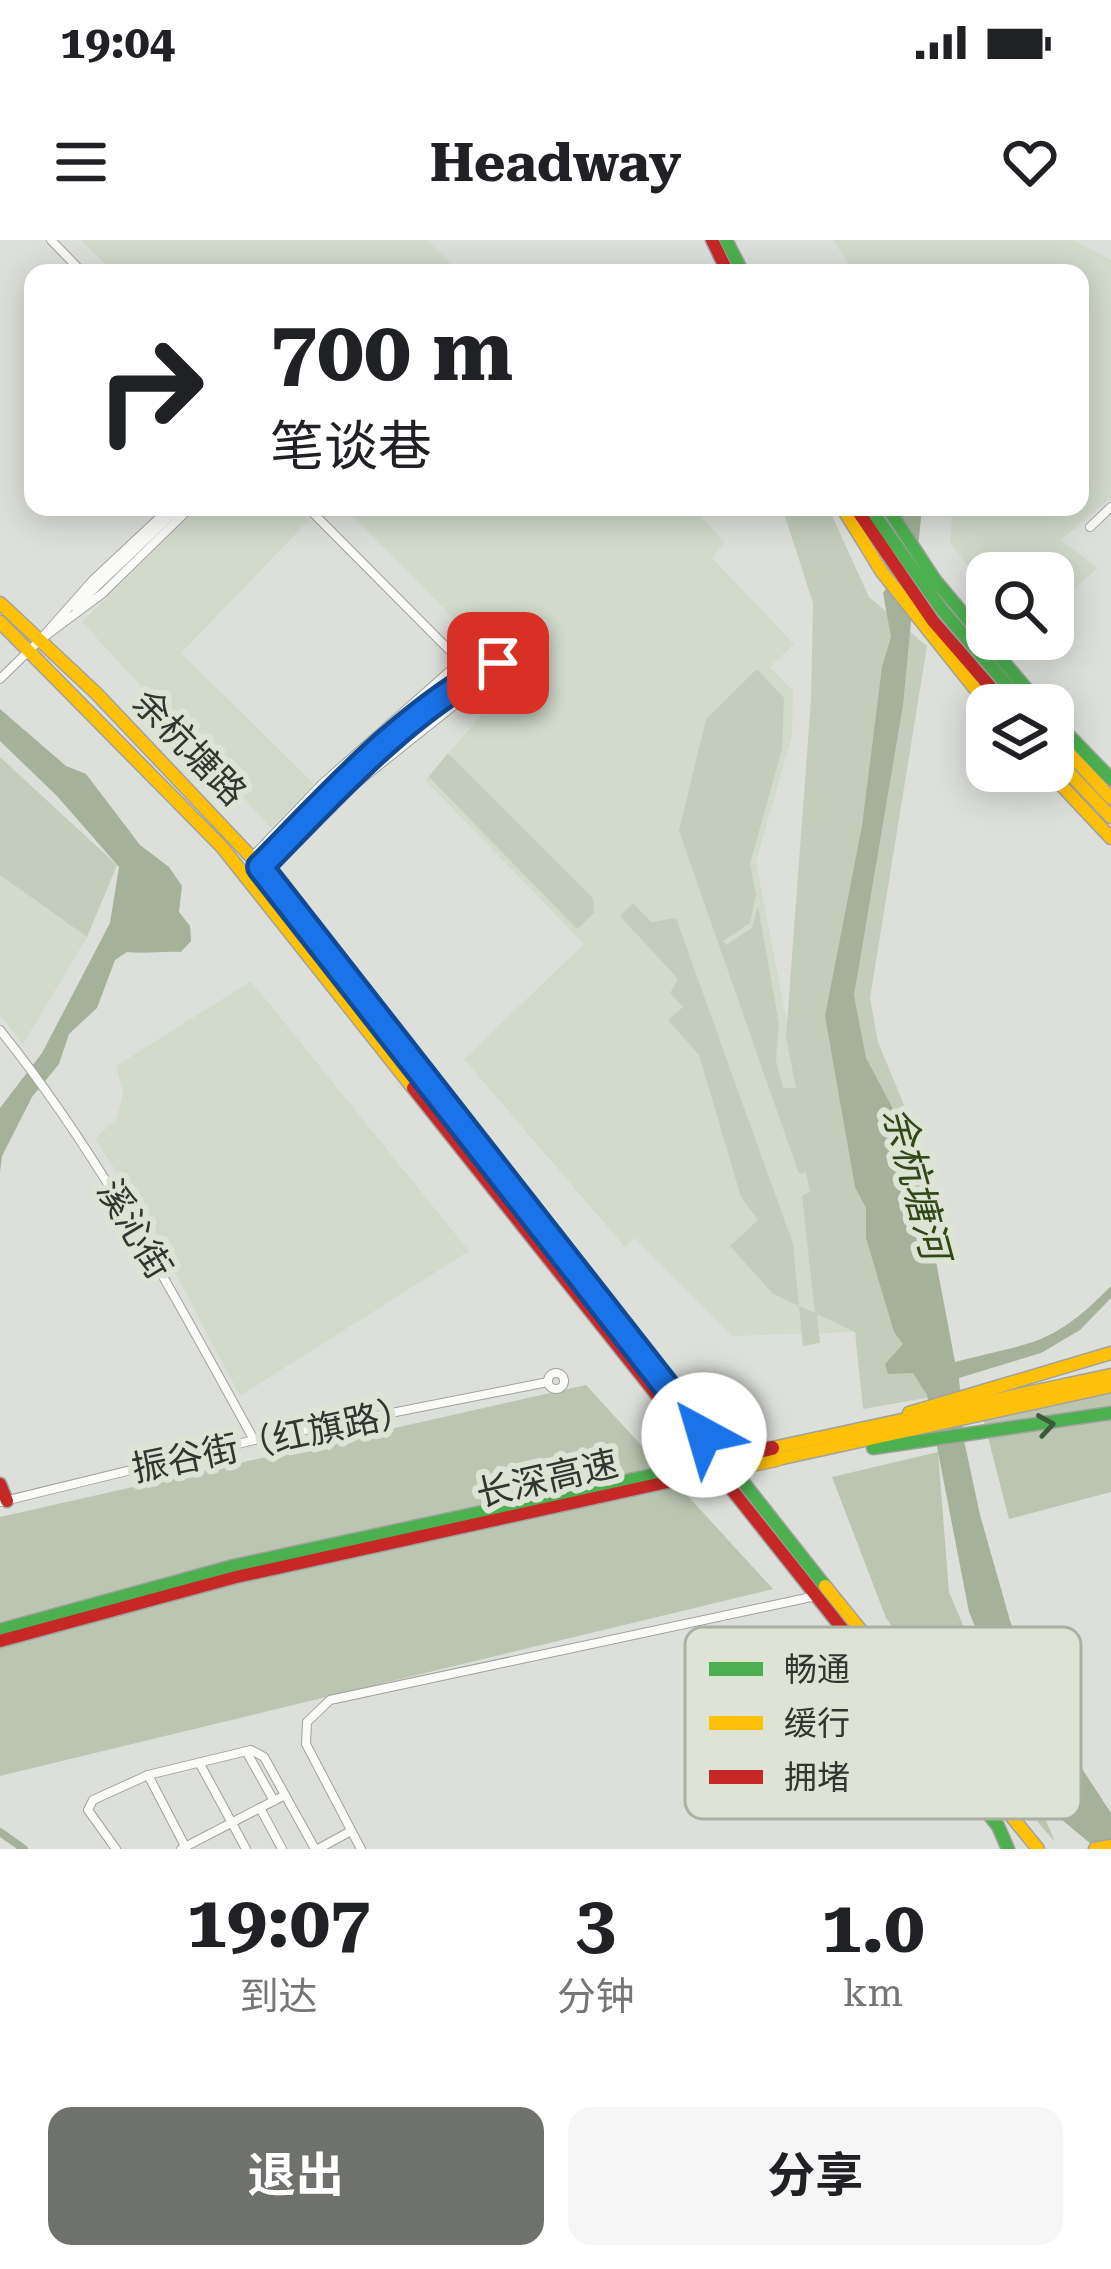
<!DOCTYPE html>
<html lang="zh">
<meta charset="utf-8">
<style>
:root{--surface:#fff;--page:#f6f6f6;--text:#202124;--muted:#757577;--accent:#6e716c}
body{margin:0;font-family:"Roboto Serif","Noto Sans SC",serif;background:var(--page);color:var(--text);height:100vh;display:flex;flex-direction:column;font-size:45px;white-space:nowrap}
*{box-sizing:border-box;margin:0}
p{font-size:39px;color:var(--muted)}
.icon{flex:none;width:66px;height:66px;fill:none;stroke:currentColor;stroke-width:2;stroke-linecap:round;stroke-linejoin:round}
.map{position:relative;height:1609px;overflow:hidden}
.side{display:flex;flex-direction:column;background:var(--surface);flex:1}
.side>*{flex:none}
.top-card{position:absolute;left:24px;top:24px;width:1065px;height:252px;border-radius:24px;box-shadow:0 6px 30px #0003;background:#fff;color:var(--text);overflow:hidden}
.buttons{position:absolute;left:966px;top:312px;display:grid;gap:24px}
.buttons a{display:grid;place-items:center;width:108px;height:108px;border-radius:24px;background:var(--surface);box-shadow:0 6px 30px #0003;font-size:60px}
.pin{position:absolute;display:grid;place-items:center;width:102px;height:102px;color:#fff;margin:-51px;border-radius:24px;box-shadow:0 6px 18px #0006}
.me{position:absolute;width:132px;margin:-66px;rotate:321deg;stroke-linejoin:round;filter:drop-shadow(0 0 9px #0008)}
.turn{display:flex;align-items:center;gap:42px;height:252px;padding:0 48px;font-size:54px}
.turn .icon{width:156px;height:156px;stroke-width:2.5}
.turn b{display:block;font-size:84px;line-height:102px}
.eta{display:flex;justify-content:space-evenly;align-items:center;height:204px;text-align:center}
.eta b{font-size:72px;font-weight:700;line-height:84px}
.action{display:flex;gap:24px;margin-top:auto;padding:24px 48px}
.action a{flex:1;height:138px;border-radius:24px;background:var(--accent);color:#fff;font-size:48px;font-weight:700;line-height:138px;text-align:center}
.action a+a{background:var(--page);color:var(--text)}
.status{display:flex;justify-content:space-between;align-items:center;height:84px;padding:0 60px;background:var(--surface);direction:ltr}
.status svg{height:33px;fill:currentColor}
header{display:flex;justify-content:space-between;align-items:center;height:156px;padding:0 48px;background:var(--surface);font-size:54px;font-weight:700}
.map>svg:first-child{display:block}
.built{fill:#d2dacc}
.green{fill:#c4cdbc}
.forest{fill:#bbc5b1}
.water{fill:#a5b19a}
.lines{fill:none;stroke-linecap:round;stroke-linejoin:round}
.canal{stroke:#a5b19a;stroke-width:8}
.street-casing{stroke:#a0a29e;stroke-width:10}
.fast-casing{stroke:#a0a29e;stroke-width:15}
.slow-casing{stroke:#a0a29e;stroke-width:15}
.jam-casing{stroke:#a0a29e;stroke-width:15}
.street{stroke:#fafaf9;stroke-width:8}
.fast{stroke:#4caf50;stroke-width:12}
.slow{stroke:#ffc107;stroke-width:12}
.jam{stroke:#c62828;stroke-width:12}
.street-bridge-casing{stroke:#a0a29e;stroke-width:10;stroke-linecap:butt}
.slow-bridge-casing{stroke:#a0a29e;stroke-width:16;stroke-linecap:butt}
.jam-bridge-casing{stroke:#a0a29e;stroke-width:16;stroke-linecap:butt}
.street-bridge{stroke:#fafaf9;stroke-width:8}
.slow-bridge{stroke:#ffc107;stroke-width:14}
.jam-bridge{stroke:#c62828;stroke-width:14}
.oneway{stroke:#3a5a3a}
.route-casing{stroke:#114b97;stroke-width:30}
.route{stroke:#1a73e8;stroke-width:21}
.labels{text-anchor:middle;stroke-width:12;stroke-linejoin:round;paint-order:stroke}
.street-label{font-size:36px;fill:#323530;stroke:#dde4d6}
.water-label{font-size:39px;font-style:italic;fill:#314716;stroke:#dde4d6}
.key{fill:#dde4d6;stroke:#aab0a4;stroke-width:3}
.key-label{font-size:33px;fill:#323530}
</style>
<div class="status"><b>19:04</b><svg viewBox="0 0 49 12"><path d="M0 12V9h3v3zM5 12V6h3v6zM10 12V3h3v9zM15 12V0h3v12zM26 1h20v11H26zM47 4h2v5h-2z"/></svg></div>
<header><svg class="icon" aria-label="menu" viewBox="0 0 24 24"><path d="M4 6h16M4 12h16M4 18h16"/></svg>Headway<svg class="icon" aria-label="heart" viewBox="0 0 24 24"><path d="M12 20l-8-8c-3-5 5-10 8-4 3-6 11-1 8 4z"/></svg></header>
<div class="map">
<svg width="1111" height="1609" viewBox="0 0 1111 1609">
<rect width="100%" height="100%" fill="#dde0da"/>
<g class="built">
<path d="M81,0H427L460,33H114Z"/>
<path d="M833,0H1073L1111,20V257L1061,300L1098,328L1053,367V333H987V350L950,303L953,267H1080V33H854Z"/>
<path d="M199,267H298L310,279L181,413L314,544L271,588L82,382Z"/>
<path d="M344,267H691L725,302L712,318L794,404L770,427L793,451L792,496L756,622L826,984L855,1092L732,1096L635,998L625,1007L464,819L584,704L425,540L513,439Z"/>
<path d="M0,635L87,697L23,804L0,775Z"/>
<path d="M251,741L469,1011L240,1156L146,977L95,899L117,878L123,853L116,826Z"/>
</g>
<g class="green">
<path d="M782,267H828L869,357L927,406L870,758L878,802L919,901L914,923L961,1152L863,1169L855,1092L817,1074L820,1103L803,1106L799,1066L773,1054L730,1006L758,980L741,957L699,815L668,780L683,767L670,753L678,739L620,676L633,663L651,682L676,678L793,1004L799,1066L815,1073L802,956L810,951L806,932L799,934L679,591L706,479L757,429L784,458L782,509L750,624L756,654L750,683L723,701L726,705L752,688L758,666L779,784L776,820L783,848H796L786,797L811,460L813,363Z"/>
<path d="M448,513L593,658L594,673L577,689L429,537Z"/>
<path d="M0,517L117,625L87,697L0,635Z"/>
</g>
<g class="forest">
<path d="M586,1145L773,1349L0,1536V1277Z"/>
<path d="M1111,1150V1252L1009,1279L983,1178Z"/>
<path d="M938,1212L949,1352L1055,1602L996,1533L886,1378L832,1237Z"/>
</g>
<g class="water">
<path d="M894,267H922L903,465L854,755L866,818L915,910L955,1122C1034,1101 1050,1108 1111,1046V1058L1080,1090L1041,1113L959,1138L964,1200L980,1275L1017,1405L1047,1475L1111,1573V1609H1097L1061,1579L1042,1525L1025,1504L969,1372L927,1155L913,1133L888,1134L885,1124L903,1104L894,1092L866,998V968L855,947L825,776L862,586L882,427L891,397L883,353L901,327L893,296Z"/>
<path d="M0,469L66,526L86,534L140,605L169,627L182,646L179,672L190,686L191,701L181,712C161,711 146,714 127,712L115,720L97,768L69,794L59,824L32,857L2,916L0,932V868L42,813L110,683L119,627L57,556L0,501Z"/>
</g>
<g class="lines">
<path class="canal" d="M0,1592L24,1609"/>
<g class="street-casing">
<g id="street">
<path d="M51,0L83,33"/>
<path d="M171,267L93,340L40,400L103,353L191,267"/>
<path d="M1090,287L1111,267"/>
<path d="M75,367L180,267"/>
<path d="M0,439L42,398"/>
<path d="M291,585L325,558L308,576"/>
<path d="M252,617L322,544L460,422"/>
<path d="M261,627L328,566L482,443L307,267"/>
<path d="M0,790C101,916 176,1059 254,1200"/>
<circle cx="556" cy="1141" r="8"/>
<path d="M0,1262L254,1200L548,1142"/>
<path d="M246,1511L274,1561"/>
<path d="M200,1524L246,1609"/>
<path d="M148,1535L186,1608"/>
<path d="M260,1568L282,1609"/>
<path d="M116,1609L88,1570L93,1560L148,1535L251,1510L264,1517L315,1609"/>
<path d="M181,1609L285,1555"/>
<path d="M318,1609L351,1591"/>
<path d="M361,1609L306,1504L307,1482L330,1460L816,1356"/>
</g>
</g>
<g class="fast-casing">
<g id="fast">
<path d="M726,0L743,33"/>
<path d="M869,267L943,371L1024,465"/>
<path d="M887,267L935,340L1040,465"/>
<path d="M1053,479L1111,539"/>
<path d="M417,829L825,1346"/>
<path d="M873,1208L1111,1173"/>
<path d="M0,1390L233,1326L671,1231"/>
<path d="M860,1411L998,1586L1008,1609"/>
</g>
</g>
<g class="slow-casing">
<g id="slow">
<path d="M842,267L882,332L988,465"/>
<path d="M0,363L97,454L257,623L417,829"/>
<path d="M0,382L222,607L413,848"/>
<path d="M1053,496L1111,558"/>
<path d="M1053,516L1111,577"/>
<path d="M1048,531L1111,598"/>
<path d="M909,1173L1111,1113"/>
<path d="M772,1208L1111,1135"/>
<path d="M778,1219L1111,1146"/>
<path d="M825,1346L1038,1609"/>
<path d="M1095,1609L1111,1606"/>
</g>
</g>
<g class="jam-casing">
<g id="jam">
<path d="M712,0L728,33"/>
<path d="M855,267L933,381L1006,465"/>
<path d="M413,848L860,1411"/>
<path d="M0,1244L7,1261"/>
<path d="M0,1401L236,1337L681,1239"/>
</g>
</g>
<use href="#street" class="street"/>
<use href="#fast" class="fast"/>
<use href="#slow" class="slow"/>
<use href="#jam" class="jam"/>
<g class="street-bridge-casing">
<path id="street-bridge" d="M325,558L457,447L498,423"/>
</g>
<g class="slow-bridge-casing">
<path id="slow-bridge" d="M681,1239L778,1219"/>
</g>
<g class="jam-bridge-casing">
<path id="jam-bridge" d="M671,1231L772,1208"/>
</g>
<use href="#street-bridge" class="street-bridge"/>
<use href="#slow-bridge" class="slow-bridge"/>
<use href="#jam-bridge" class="jam-bridge"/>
</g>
<defs><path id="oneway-chevron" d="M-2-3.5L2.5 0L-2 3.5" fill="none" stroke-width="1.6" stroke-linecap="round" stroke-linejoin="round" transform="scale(3)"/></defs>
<use class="oneway" href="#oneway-chevron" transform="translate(1046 1185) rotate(-9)"/>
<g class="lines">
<g class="route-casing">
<path id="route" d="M498,423C405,471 332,554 260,627L704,1195"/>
</g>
<use href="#route" class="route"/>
</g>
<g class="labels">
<g class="street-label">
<text transform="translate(190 507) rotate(46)" y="13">余杭塘路</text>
<text transform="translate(135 989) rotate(59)" y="13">溪沁街</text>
<text transform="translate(273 1199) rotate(-12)" y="13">振谷街（红旗路）</text>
<text transform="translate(547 1238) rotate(-13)" y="13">长深高速</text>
</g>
<g class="water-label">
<text transform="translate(917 943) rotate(75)" y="14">余杭塘河</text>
</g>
</g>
<rect x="685" y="1387" width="396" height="192" rx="18" class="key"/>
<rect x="709" y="1422" width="54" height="14" fill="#4caf50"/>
<rect x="709" y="1476" width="54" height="14" fill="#ffc107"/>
<rect x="709" y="1530" width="54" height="14" fill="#c62828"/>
<g class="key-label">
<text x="784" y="1441">畅通</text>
<text x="784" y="1495">缓行</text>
<text x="784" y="1549">拥堵</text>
</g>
</svg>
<div class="buttons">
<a><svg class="icon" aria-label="search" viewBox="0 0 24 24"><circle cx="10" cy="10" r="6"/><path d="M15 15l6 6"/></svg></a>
<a><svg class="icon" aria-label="layers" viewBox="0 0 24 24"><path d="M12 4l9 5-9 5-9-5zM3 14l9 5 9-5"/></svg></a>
</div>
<div class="pin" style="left:498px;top:423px;background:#d93025"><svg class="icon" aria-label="arrive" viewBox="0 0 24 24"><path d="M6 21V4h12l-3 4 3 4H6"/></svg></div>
<svg class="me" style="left:704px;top:1195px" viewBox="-20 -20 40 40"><circle r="19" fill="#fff"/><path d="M0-13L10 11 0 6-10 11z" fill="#1a73e8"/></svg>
<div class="top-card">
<div class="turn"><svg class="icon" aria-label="right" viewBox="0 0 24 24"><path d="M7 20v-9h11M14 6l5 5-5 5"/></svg><div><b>700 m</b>笔谈巷</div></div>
</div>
</div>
<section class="side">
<div class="eta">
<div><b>19:07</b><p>到达</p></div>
<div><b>3</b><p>分钟</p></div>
<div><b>1.0</b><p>km</p></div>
</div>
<div class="action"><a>退出</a><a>分享</a></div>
</section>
